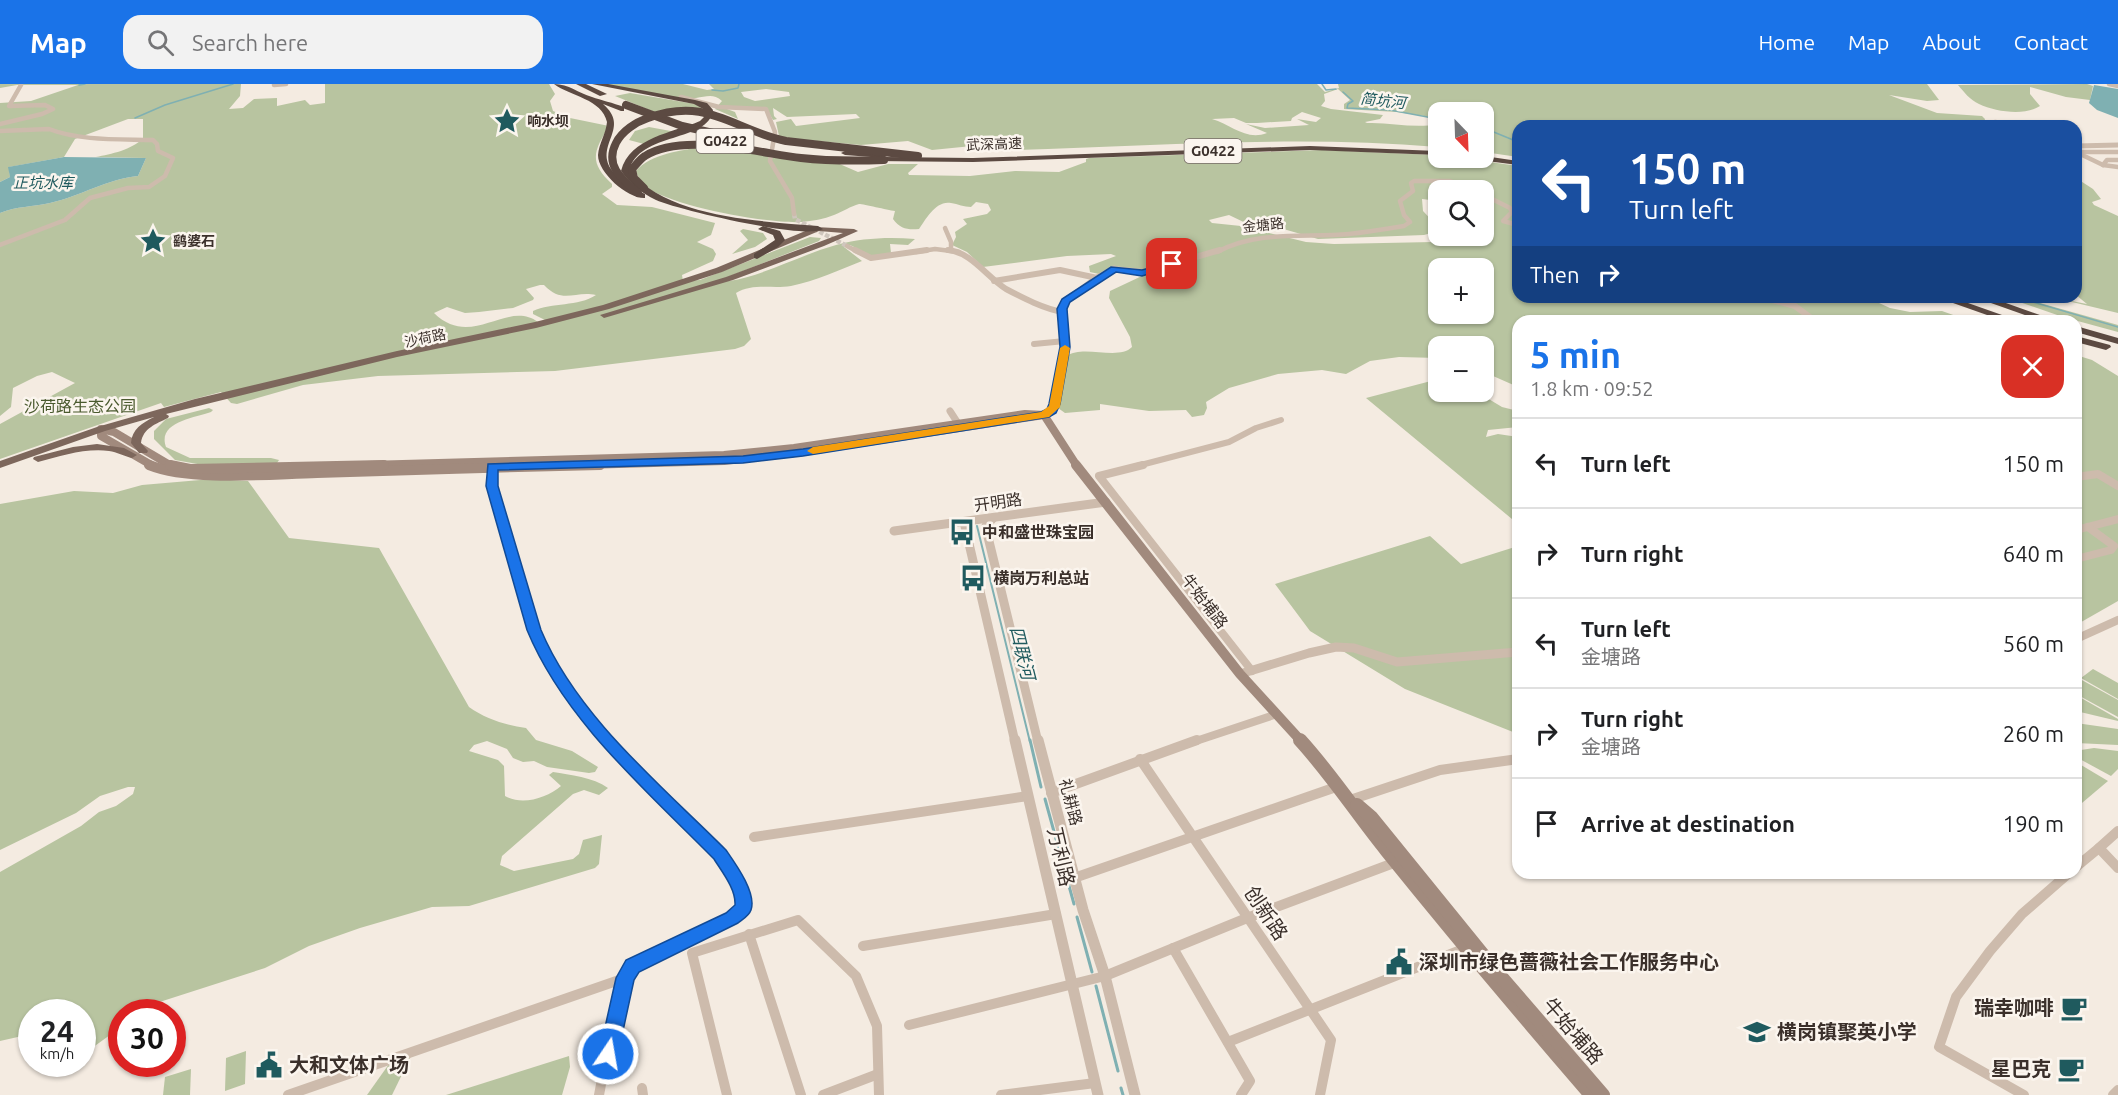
<!DOCTYPE html>
<meta charset="utf-8">
<style>
:root{--surface:#fff;--page:#f2f2f2;--text:#202124;--muted:#757577;--line:#e0e0e0;--accent:#1a73e8}
body{margin:0;font-family:Ubuntu,"Noto Sans SC",sans-serif;background:var(--page);color:var(--text);height:100vh;display:flex;flex-direction:column;font-size:22px;white-space:nowrap}
*{box-sizing:border-box;margin:0}
p{font-size:20px;color:var(--muted)}
.icon{flex:none;width:33px;height:33px;fill:none;stroke:currentColor;stroke-width:2;stroke-linecap:round;stroke-linejoin:round}
.map{position:relative;flex:1;overflow:hidden}
.details{position:absolute;left:1512px;top:231px;width:570px;height:564px;display:flex;flex-direction:column;background:var(--surface);border-radius:18px;box-shadow:0 2px 4px #0004}
.details>*{flex:none}
.guide{position:absolute;left:1512px;top:36px;width:570px;height:183px;border-radius:18px;box-shadow:0 2px 4px #0004;background:#1a4fa0;color:#fff;overflow:hidden}
.needle{width:39px;rotate:157deg}
.buttons{position:absolute;left:1428px;top:18px;display:grid;gap:12px}
.buttons a{display:grid;place-items:center;width:66px;height:66px;border-radius:12px;background:var(--surface);box-shadow:0 2px 4px #0004;font-size:30px}
.speed{position:absolute;left:18px;top:915px;display:flex;gap:12px;font-size:30px;font-weight:700;text-align:center}
.speed>*{display:grid;place-content:center;width:78px;height:78px;border-radius:50%;background:var(--surface);box-shadow:0 2px 4px #0004;line-height:1}
.speed small{font-size:15px;font-weight:400}
.speed .limit{border:9px solid #d22;background:#fff;color:#111}
.pin{position:absolute;display:grid;place-items:center;width:51px;height:51px;color:#fff;margin:-26px;border-radius:12px;box-shadow:0 3px 9px #0006}
.me{position:absolute;width:66px;margin:-33px;rotate:12deg;stroke-linejoin:round;filter:drop-shadow(0 0 4px #0008)}
.turn{display:flex;align-items:center;gap:21px;height:126px;padding:0 18px;font-size:27px}
.turn .icon{width:78px;height:78px;stroke-width:2.5}
.turn b{display:block;font-size:42px;line-height:51px}
.then{display:flex;align-items:center;height:57px;padding:0 18px;background:#0003;gap:12px;font-size:22px}
.round{display:grid;place-items:center;flex:none;width:63px;height:63px;border-radius:18px;background:var(--page)}
.summary{display:flex;align-items:center;justify-content:space-between;height:102px;padding:0 18px}
h1{font-size:36px;font-weight:700;line-height:45px;color:var(--accent)}
ul{padding:0;list-style:none}
li{display:flex;align-items:center;gap:18px;height:90px;padding:0 18px;border-top:2px solid var(--line)}
li div{flex:1}
li b{display:block;font-size:22px}
li em{font-style:normal}
header{display:flex;align-items:center;gap:36px;box-sizing:border-box;height:84px;padding:0 30px;background:var(--accent);color:#fff}
header strong{font-size:28px}
nav{display:flex;gap:33px;margin-inline-start:auto;font-size:21px}
.search{width:420px;height:54px;background:var(--page);display:flex;align-items:center;gap:15px;box-sizing:border-box;padding:0 21px;border-radius:18px;color:var(--muted);font-size:22px}
.map>svg:first-child{display:block}
.green{fill:#b8c4a0;fill-rule:evenodd}
.water{fill:#7fb0b2}
.lines{fill:none;stroke-linecap:round;stroke-linejoin:round}
.stream-far2{stroke:#7fb0b2;stroke-width:1.5}
.stream-far1{stroke:#7fb0b2;stroke-width:2}
.stream{stroke:#7fb0b2;stroke-width:3}
.minor-tunnel{stroke:#cfc6bd;stroke-width:4.5;stroke-dasharray:4.5 2;stroke-linecap:butt}
.minor-far3{stroke:#cdbbac;stroke-width:4.5}
.minor-far2{stroke:#cdbbac;stroke-width:6}
.minor-far1{stroke:#cdbbac;stroke-width:8}
.minor{stroke:#cdbbac;stroke-width:10}
.tertiary-far3{stroke:#cdbbac;stroke-width:5}
.tertiary-far2{stroke:#cdbbac;stroke-width:7}
.tertiary-far1{stroke:#cdbbac;stroke-width:9}
.tertiary{stroke:#cdbbac;stroke-width:11}
.secondary-far2{stroke:#a18a7d;stroke-width:8}
.secondary-far1{stroke:#a18a7d;stroke-width:10}
.secondary{stroke:#a18a7d;stroke-width:14}
.primary{fill:#7d675c;fill-rule:evenodd}
.motorway{fill:#5c4a42;fill-rule:evenodd}
.motorway-bridge{stroke:#5c4a42;stroke-width:8}
.route{fill:#1a73e8;stroke:#114b97;stroke-width:1.5}
.slow{fill:#f59e0b}
.labels{text-anchor:middle;stroke-width:5;stroke-linejoin:round;paint-order:stroke}
.far-poi-label{font-size:14px;font-weight:bold;fill:#3b302b;stroke:#fbf5ee;text-anchor:start}
.far-street-label{font-size:14px;fill:#3b302b;stroke:#fbf5ee}
.far-water-label{font-size:15px;font-style:italic;fill:#1f5a5e;stroke:#fbf5ee}
.shield{fill:#fbf5ee;stroke:#756b66;stroke-width:1.5}
.shield-label{font-size:15px;font-weight:bold;fill:#3b302b}
.park-label{font-size:16px;fill:#4a5a2e;stroke:#fbf5ee}
.street-label{font-size:16px;fill:#3b302b;stroke:#fbf5ee}
.poi-label{font-size:16px;font-weight:bold;fill:#3b302b;stroke:#fbf5ee;text-anchor:start}
.water-label{font-size:18px;font-style:italic;fill:#1f5a5e;stroke:#fbf5ee}
.near-street-label{font-size:20px;fill:#3b302b;stroke:#fbf5ee}
.near-poi-label{font-size:20px;font-weight:bold;fill:#3b302b;stroke:#fbf5ee;text-anchor:start}
</style>
<header>
<strong>Map</strong>
<div class="search"><svg class="icon" aria-label="search" viewBox="0 0 24 24"><circle cx="10" cy="10" r="6"/><path d="M15 15l6 6"/></svg>Search here</div>
<nav><a>Home</a><a>Map</a><a>About</a><a>Contact</a></nav>
</header>
<div class="map">
<svg width="2118" height="1011" viewBox="0 0 2118 1011">
<rect width="100%" height="100%" fill="#f4ebe1"/>
<g class="green">
<path d="M0,0H241L240,12L229,25L243,24L254,15L277,14V22L305,16L310,21L325,19V0H549L555,10L550,17L553,27L570,34L609,42C594,67 588,78 612,100V103L602,110L617,121L652,123L715,139L711,151L697,158L713,165L716,170L713,177L682,191L683,197L700,196L810,153L821,154L819,157L725,194L729,197C766,191 800,171 836,161C862,154 888,153 915,155L908,161L890,160L891,169L872,172L850,161L844,163L862,177C839,186 816,197 791,202C773,205 752,199 736,209L751,255L744,262L735,265L555,287L378,292L303,301L237,320L231,319L221,308L164,323L161,319L0,375V340L75,299L52,288L37,292L13,304L11,323L0,332V129C17,122 33,123 50,119C81,112 107,95 138,92L146,74L96,73C111,70 132,66 143,54V35H128L75,55L64,73L9,83L10,93L0,98V19L31,17L78,1H17L0,4ZM540,201H544C563,221 575,206 596,211C578,223 552,218 533,227V230L545,236L538,238C507,215 472,266 434,229L447,223L465,229L479,228L513,224L533,216L534,214L526,205Z"/>
<path d="M603,0H683L707,6L714,5L709,0H695H1317L1325,8L1339,4L1338,0H1927L1939,16L1927,17L1889,11L1937,29L1982,32L1985,35L1984,39H1958L1961,42H1647L1636,36H1633L1642,42H1518V73L1484,68V28H1438V34L1397,28L1344,25V20L1350,16L1338,5L1324,10L1325,17L1321,22L1331,25L1383,31L1380,35L1365,38L1367,39C1391,38 1414,45 1438,40V63C1298,51 1154,62 1013,66L997,63L972,62L932,66L908,57L861,61L785,54L779,52L776,38L791,35L796,42L860,34L856,30L787,33L773,24L774,32L777,35L773,36L766,24L727,25L735,28L738,35L715,25L722,17C713,9 706,13 696,14C673,16 626,5 603,0ZM766,5L789,8L790,12L755,17L744,13L741,8ZM1302,28L1321,34L1316,38L1297,35L1309,41L1265,44L1246,40L1267,49C1246,57 1232,41 1212,35L1234,34L1246,39H1257L1291,37L1292,34Z"/>
<path d="M2087,0L2093,2L2090,16L2066,13L2030,3V10L2040,22C2025,32 1996,28 1979,20C1970,16 1964,8 1958,1Z"/>
<path d="M630,9L695,20L705,26L657,29L615,12Z"/>
<path d="M649,43L676,48L644,60L629,56L635,47Z"/>
<path d="M703,63L835,78L858,88L888,80H918L908,89L909,91L970,92L1015,87L1059,88L1086,78V75L1089,74L1322,66L1436,71L1438,74H1462L1518,82V213H1866L1890,224L1910,228L1942,227L1970,237H1847L1842,232H1821L1825,237H1518V303L1484,288V262H1438V274L1399,273L1370,277L1346,290L1322,286L1278,290L1229,304L1206,318L1207,324L1204,331L1192,333L1186,326L1149,327L1100,320V326L1065,329L1058,324L1067,272C1083,260 1118,277 1132,263L1130,253L1109,214L1110,207L1144,191L1117,184L1099,190L1090,188L1089,182L1116,172L1111,170L1067,172L983,183L967,168L952,161L956,153L955,148L967,140L963,135L987,130L991,126L988,120L976,118L971,123C964,123 958,120 951,119C936,116 926,135 919,145C908,146 900,145 893,135L895,127C887,126 864,120 859,120C851,122 842,128 834,131C824,135 812,137 802,138C768,140 674,123 646,103C641,99 638,93 636,87C650,70 682,66 703,63ZM1438,106H1484V152H1448L1433,158L1334,160L1306,158L1241,142L1212,139L1209,136L1229,131L1254,143L1280,144L1318,155L1424,151L1438,147V143L1423,127L1422,115L1438,117ZM1438,184H1484V230H1438Z"/>
<path d="M2076,94L2093,105L2101,115L2092,118L2094,121L2118,132V229L2051,213L2087,220L2076,211Z"/>
<path d="M743,145L763,149L767,155L755,163L732,170L748,156L740,147Z"/>
<path d="M2005,213H2019L2118,241V248L2063,233Z"/>
<path d="M2076,271L2092,276L2118,292V517L2076,541Z"/>
<path d="M1431,297L1438,298V308H1477L1502,323L1518,327V343L1488,346L1486,353L1498,350L1518,353V440L1366,314Z"/>
<path d="M209,324L213,326L211,328C194,334 157,338 166,363L190,374H271L279,376L277,379L203,381L175,376L154,355V347L166,335Z"/>
<path d="M212,395L248,397L289,454L379,464L469,623C486,635 505,641 526,644L536,656L572,667L598,683L595,688L589,689L547,683L534,677L523,678L513,674L507,665L487,657L474,661L469,667L498,676L504,682L505,712C522,722 547,714 561,702L549,691L553,688C570,691 593,693 608,704L599,711L584,706L573,710L502,772L500,781L514,787L573,775L579,770L583,756L602,751L599,780L595,784L469,822L432,823L360,844L309,862L265,884L144,923L138,928H122L121,943L92,964L83,967L82,928H32L31,950L0,957V788L81,742L99,728L116,722L133,710L135,703H128L100,712L76,729L0,766V420L74,407L113,409L142,401Z"/>
<path d="M1430,452L1461,480L1518,462V650L1405,605L1310,547L1275,500Z"/>
<path d="M2093,585L2118,599V615L2081,594Z"/>
<path d="M2080,595L2118,616V633L2076,610V598Z"/>
<path d="M2076,611L2118,635V637L2076,627Z"/>
<path d="M2076,639L2118,645V661L2076,659Z"/>
<path d="M2094,664L2118,667V685L2111,692L2076,673V670L2081,666Z"/>
<path d="M2076,678L2108,697L2076,724Z"/>
<path d="M246,967L245,1000L225,1007L226,974Z"/>
<path d="M412,970L392,1011H367L389,980Z"/>
<path d="M569,972L570,983L562,1011H446Z"/>
<path d="M191,985L190,1011H163L165,993Z"/>
</g>
<g class="water">
<path d="M2094,1L2118,5V34L2097,26L2089,19Z"/>
<path d="M64,73L146,74L138,92C107,95 81,112 50,119C33,123 17,122 0,129V98L10,93L8,83Z"/>
</g>
<g class="lines">
<g class="stream-far2">
<path d="M1322,0L1326,6L1336,5"/>
<path d="M79,1L85,0"/>
<path d="M712,6L723,7L738,4L739,0"/>
<path d="M1343,8L1353,17L1348,20L1347,24L1390,26L1438,35"/>
<path d="M135,34L165,21L233,0"/>
<path d="M1484,44L1518,58"/>
<path d="M2016,213L2118,243"/>
</g>
<path class="stream-far1" d="M977,442L1030,658"/>
<g class="stream">
<path d="M1030,656L1041,703"/>
<path d="M1045,715L1074,820"/>
<path d="M1077,833L1092,888"/>
<path d="M1096,902L1118,987"/>
<path d="M1121,1004L1123,1011"/>
</g>
<path class="minor-tunnel" d="M794,130L795,135L847,162"/>
<g class="minor-far3">
<path d="M2109,0L2118,2"/>
<path d="M274,1L286,0"/>
<path d="M681,13L719,23L766,25L775,48L770,77L792,114L794,130"/>
<path d="M1995,38L2026,42"/>
<path d="M0,40L42,30L53,25L45,21L9,22L21,1"/>
<path d="M0,47L49,45C80,57 118,55 153,56L157,60L158,67L173,74L165,92L149,103L128,104L90,114L65,136L0,161"/>
<path d="M2076,68L2103,81L2118,83"/>
<path d="M2077,68H2118"/>
<path d="M2103,81L2107,76H2118"/>
<path d="M1484,111L1510,124L1512,128L1503,137L1518,141"/>
<path d="M945,144L951,158V165"/>
<path d="M847,162L858,168"/>
<path d="M916,168L935,165L959,168"/>
<path d="M1217,168C1257,146 1305,154 1349,150C1367,148 1386,145 1404,142L1410,138L1404,131L1400,117L1413,107L1411,99L1414,97H1449L1475,106"/>
</g>
<g class="minor-far2">
<path d="M855,166L871,174L927,166"/>
<path d="M948,166C971,168 987,193 1006,205C1023,214 1044,225 1063,228"/>
<path d="M1114,185L1144,188L1220,166"/>
<path d="M994,197L1060,186L1097,194"/>
<path d="M1761,213L1795,222L1815,237"/>
<path d="M1034,260L1065,257"/>
<path d="M1137,382L1229,358L1256,344L1281,336"/>
</g>
<g class="minor-far1">
<path d="M1143,381L1099,392L1252,587"/>
<path d="M2076,393L2098,390L2118,402"/>
<path d="M491,399L534,546C548,581 581,631 607,658"/>
<path d="M2076,446L2118,435"/>
<path d="M2076,475L2111,466L2114,462L2088,443"/>
<path d="M2076,555L2118,536"/>
<path d="M1193,658L1277,630"/>
</g>
<g class="minor">
<path d="M1140,675L1331,956L1320,1011"/>
<path d="M1051,709L1197,656"/>
<path d="M1350,716L1440,686L1518,675"/>
<path d="M2118,747L2099,764L2118,784"/>
<path d="M754,753L1028,712"/>
<path d="M2076,783L2099,764"/>
<path d="M1074,794L1339,702"/>
<path d="M749,850L801,1011"/>
<path d="M863,862L1056,830"/>
<path d="M1173,864L1250,997L1241,1011"/>
<path d="M909,941L1105,892L1247,834L1399,777"/>
<path d="M1228,958L1466,864"/>
<path d="M642,1004L643,1011"/>
<path d="M288,1011L625,894"/>
<path d="M599,1011C603,991 619,897 629,886C646,868 708,845 732,834L743,825L741,803L723,776L606,656"/>
<path d="M727,1011L692,869L798,836L856,892L877,942L879,1011"/>
<path d="M823,1011L878,990"/>
<path d="M1001,1011L1095,999"/>
<path d="M2024,1011L1939,963L1956,913L1990,867L2022,830L2069,789"/>
<path d="M2113,1011L2118,1006"/>
</g>
<path class="tertiary-far3" d="M2076,62L2118,61"/>
<g class="tertiary-far2">
<path d="M950,327L961,344"/>
<path d="M1044,331L1054,323L1065,263L1064,219L1097,194L1114,185"/>
<path d="M494,382L495,378"/>
</g>
<g class="tertiary-far1">
<path d="M491,399L494,381"/>
<path d="M993,434L986,442L987,449L1038,658"/>
<path d="M964,438L1015,658"/>
<path d="M894,447L1106,418"/>
<path d="M1240,590L1309,569L1336,563L1354,564L1397,578L1518,568"/>
</g>
<g class="tertiary">
<path d="M1015,656L1098,1011"/>
<path d="M1038,656L1083,826L1105,892L1135,1011"/>
</g>
<g class="secondary-far2">
<path d="M1044,331L1077,382"/>
<path d="M153,382L101,352V345L114,348L168,380L177,382"/>
<path d="M331,382L724,371L794,364L1025,330L1044,331L803,368L724,377L548,382"/>
</g>
<g class="secondary-far1">
<path d="M149,381C192,398 270,390 317,389C411,386 506,383 600,381"/>
<path d="M170,381L190,385L384,381"/>
<path d="M1076,381L1240,590L1302,658"/>
</g>
<g class="secondary">
<path d="M1300,656C1332,691 1357,730 1387,767C1454,850 1522,931 1591,1011"/>
<path d="M1357,721L1371,733L1496,887L1603,1011"/>
</g>
<g class="primary">
<path d="M815,143L854,145L858,147L824,162L733,196L604,234L600,231L726,193L843,149L819,147L722,188L609,225L536,244L397,273L166,330L169,332L168,334C156,340 143,344 141,359L148,367L147,369H139L131,359C132,345 142,339 154,333L105,347L0,384V377L97,343L195,315L397,267L535,238L603,221L716,184Z"/>
<path d="M97,360L124,364L137,371L132,374C124,372 117,368 109,367C85,364 61,372 38,378L33,375L34,373L73,363Z"/>
</g>
<g class="motorway">
<path d="M554,0C569,0 578,9 592,13C601,16 613,19 624,23V27H621L603,20C631,44 595,60 611,85C618,97 633,104 645,110V114C628,115 598,89 598,71C599,59 606,50 607,38C602,15 570,12 554,0Z"/>
<path d="M576,0H586L607,10L600,12Z"/>
<path d="M592,0H608L695,16L707,19L713,26C709,59 639,47 629,87C670,134 759,137 818,142L823,145C807,156 678,126 656,116C641,109 631,100 621,87C630,53 673,49 700,37L704,33L705,26L694,20Z"/>
<path d="M1310,62L1438,67V71L1310,66L973,78L872,77L868,75L871,73L845,71L841,69L845,67L882,69H885V73L973,74Z"/>
<path d="M1484,72L1518,77V81L1479,76L1475,74Z"/>
<path d="M763,142L780,147L785,156L778,163L757,175L754,174V170L775,156L773,151L758,145Z"/>
<path d="M1936,213H1951L2019,237H2004Z"/>
<path d="M1974,213H1989L2057,237H2042Z"/>
<path d="M2076,242L2118,254V260L2076,248Z"/>
<path d="M2076,252L2110,261L2111,263L2106,266L2076,258Z"/>
</g>
<g class="motorway-bridge">
<path d="M626,21L682,42L744,56"/>
<path d="M644,104L634,94L632,85C636,81 640,75 645,72C682,48 759,69 801,74C828,77 856,77 884,76"/>
<path d="M638,109C623,96 604,82 616,59C622,47 636,38 648,34C708,12 733,46 786,57L918,72"/>
</g>
</g>
<path class="route" d="M1172,178H1175V182L1142,192L1116,188L1070,218L1067,225L1070,263L1060,320L1056,329L1049,333L803,372L743,379L498,386V402L541,546C577,632 661,701 726,766C735,779 757,809 751,826C749,832 743,835 738,839L639,888L634,896L618,970L615,976L608,979L601,976L599,970L616,894L626,876L726,829L735,821C736,805 722,788 714,775C647,707 564,636 527,546L486,402L488,380L743,372L803,365L1041,328L1047,325L1049,320L1060,263L1057,225L1062,215L1111,183L1142,186Z"/>
<path class="slow" d="M1065,261L1070,264L1060,323L1049,333L813,370L807,367L813,363L1041,328L1049,322L1060,264Z"/>
<defs>
<g id="sight-bare" transform="scale(2.07)"><path d="M0-6L1.8-2.2L6-1.7L2.9 1.2L3.7 5.4L0 3.3L-3.7 5.4L-2.9 1.2L-6-1.7L-1.8-2.2Z" fill="#1f5a5e" stroke="#fbf5ee" stroke-width="2.5" paint-order="stroke"/></g>
<g id="bus-bare" transform="scale(2.07)"><path d="M-5-6H5V4H4V6H2V4H-2V6H-4V4H-5ZM-3.5-4V0h7V-4ZM-3.5 1.2v1.5H-2V1.2ZM2 1.2v1.5H3.5V1.2Z" fill="#1f5a5e" stroke="#fbf5ee" stroke-width="2.5" paint-order="stroke"/></g>
<g id="civic-bare" transform="scale(2.07)"><path d="M-.6-6.5H3V-4.5H.6V-3L4-1V1h2V6H-6V1h2V-1L-.6-3ZM-1.2 2.5V6h2.4V2.5Z" fill="#1f5a5e" stroke="#fbf5ee" stroke-width="2.5" paint-order="stroke"/></g>
<g id="cafe-bare" transform="scale(2.07)"><path d="M-5.5-4.5H6V0H3Q3 3.5 0 3.5H-2.5Q-5.5 3.5-5.5 0ZM3-3.2v2h1.7v-2ZM-6 4.5H4V6H-6Z" fill="#1f5a5e" stroke="#fbf5ee" stroke-width="2.5" paint-order="stroke"/></g>
<g id="school-bare" transform="scale(2.07)"><path d="M0-5L7-2L0 1L-7-2ZM-4 1L0 2.5L4 1V4Q0 6-4 4Z" fill="#1f5a5e" stroke="#fbf5ee" stroke-width="2.5" paint-order="stroke"/></g>
</defs>
<g fill-rule="evenodd">
<use href="#sight-bare" x="507" y="37"/>
<use href="#sight-bare" x="153" y="157"/>
<use href="#bus-bare" x="962" y="448"/>
<use href="#bus-bare" x="973" y="494"/>
<use href="#civic-bare" x="1399" y="878"/>
<use href="#cafe-bare" x="2074" y="924"/>
<use href="#school-bare" x="1757" y="948"/>
<use href="#civic-bare" x="269" y="981"/>
<use href="#cafe-bare" x="2071" y="985"/>
</g>
<g class="labels">
<g class="far-poi-label">
<text x="527" y="42">响水坝</text>
<text x="173" y="162">鹞婆石</text>
</g>
<g class="far-street-label">
<text transform="translate(994 60) rotate(-2)" y="5">武深高速</text>
<text transform="translate(1263 141) rotate(-6)" y="5">金塘路</text>
<text transform="translate(425 254) rotate(-12)" y="5">沙荷路</text>
</g>
<g class="far-water-label">
<text transform="translate(1383 17) rotate(6)" y="5">简坑河</text>
<text x="43" y="104">正坑水库</text>
</g>
<g class="shield">
<rect x="696.5" y="45" width="57" height="24" rx="4.5"/>
<rect x="1184.5" y="55" width="57" height="24" rx="4.5"/>
</g>
<g class="shield-label">
<text x="725" y="62">G0422</text>
<text x="1213" y="72">G0422</text>
</g>
<g class="park-label">
<text x="80" y="328">沙荷路生态公园</text>
</g>
<g class="street-label">
<text transform="translate(998 418) rotate(-8)" y="6">开明路</text>
<text transform="translate(1205 517) rotate(52)" y="6">牛始埔路</text>
<text transform="translate(1071 718) rotate(75)" y="6">礼耕路</text>
</g>
<g class="poi-label">
<text x="982" y="454">中和盛世珠宝园</text>
<text x="993" y="500">横岗万利总站</text>
</g>
<g class="water-label">
<text transform="translate(1022 569) rotate(76)" y="6">四联河</text>
</g>
<g class="near-street-label">
<text transform="translate(1061 773) rotate(77)" y="7">万利路</text>
<text transform="translate(1266 829) rotate(56)" y="7">创新路</text>
<text transform="translate(1573 947) rotate(49)" y="7">牛始埔路</text>
</g>
<g class="near-poi-label">
<text x="1419" y="885">深圳市绿色蔷薇社会工作服务中心</text>
<text x="2054" y="931" text-anchor="end">瑞幸咖啡</text>
<text x="1777" y="955">横岗镇聚英小学</text>
<text x="289" y="988">大和文体广场</text>
<text x="2051" y="992" text-anchor="end">星巴克</text>
</g>
</g>
</svg>
<div class="buttons">
<a><svg class="needle" viewBox="-14 -14 28 28"><path d="M0-13l5 13h-10z" fill="#e53935"/><path d="M0 13l5-13h-10z" fill="#757577"/></svg></a>
<a><svg class="icon" aria-label="search" viewBox="0 0 24 24"><circle cx="10" cy="10" r="6"/><path d="M15 15l6 6"/></svg></a>
<a>+</a>
<a>−</a>
</div>
<div class="speed"><div>24<small>km/h</small></div><div class="limit">30</div></div>
<div class="pin" style="left:1172px;top:180px;background:#d93025"><svg class="icon" aria-label="arrive" viewBox="0 0 24 24"><path d="M6 21V4h12l-3 4 3 4H6"/></svg></div>
<svg class="me" style="left:608px;top:970px" viewBox="-20 -20 40 40"><circle r="17" fill="#1a73e8" stroke="#fff" stroke-width="3"/><path d="M0-11L8 9 0 5-8 9z" fill="#fff"/></svg>
<div class="guide">
<div class="turn"><svg class="icon" aria-label="left" viewBox="0 0 24 24"><path d="M17 20v-9H6M10 6l-5 5 5 5"/></svg><div><b>150 m</b>Turn left</div></div>
<div class="then">Then<svg class="icon" aria-label="right" viewBox="0 0 24 24"><path d="M7 20v-9h11M14 6l5 5-5 5"/></svg></div>
</div>
<section class="details">
<div class="summary"><div><h1>5 min</h1><p>1.8 km · 09:52</p></div><a class="round" style="background:#d93025;color:#fff"><svg class="icon" aria-label="close" viewBox="0 0 24 24"><path d="M6 6l12 12M18 6L6 18"/></svg></a></div>
<ul>
<li><svg class="icon" aria-label="left" viewBox="0 0 24 24"><path d="M17 20v-9H6M10 6l-5 5 5 5"/></svg><div><b>Turn left</b></div><em>150 m</em></li>
<li><svg class="icon" aria-label="right" viewBox="0 0 24 24"><path d="M7 20v-9h11M14 6l5 5-5 5"/></svg><div><b>Turn right</b></div><em>640 m</em></li>
<li><svg class="icon" aria-label="left" viewBox="0 0 24 24"><path d="M17 20v-9H6M10 6l-5 5 5 5"/></svg><div><b>Turn left</b><p>金塘路</p></div><em>560 m</em></li>
<li><svg class="icon" aria-label="right" viewBox="0 0 24 24"><path d="M7 20v-9h11M14 6l5 5-5 5"/></svg><div><b>Turn right</b><p>金塘路</p></div><em>260 m</em></li>
<li><svg class="icon" aria-label="arrive" viewBox="0 0 24 24"><path d="M6 21V4h12l-3 4 3 4H6"/></svg><div><b>Arrive at destination</b></div><em>190 m</em></li>
</ul>
</section>
</div>
